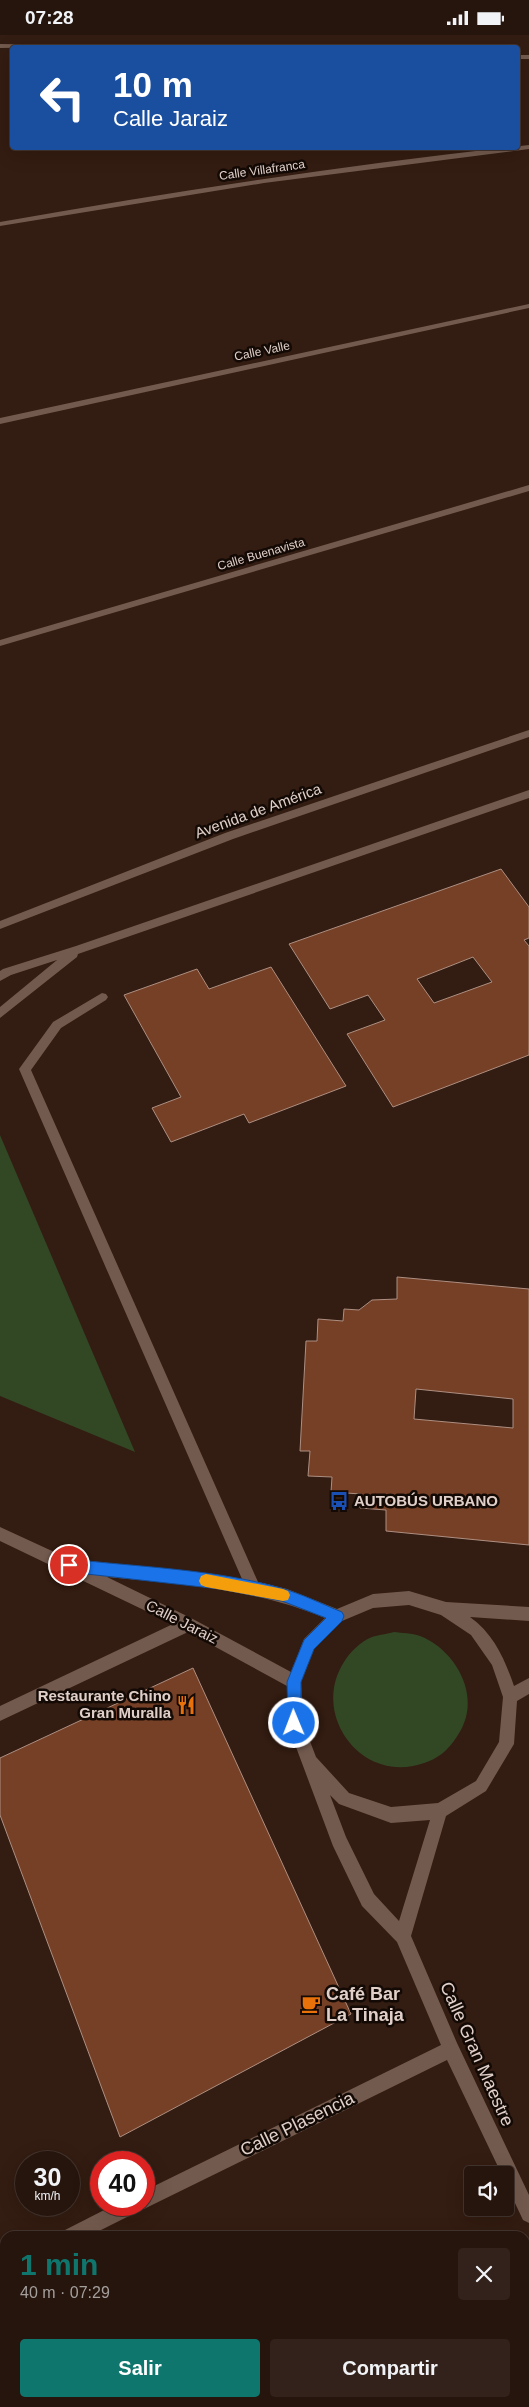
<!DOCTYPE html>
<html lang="es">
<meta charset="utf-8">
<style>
:root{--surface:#26150d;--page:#32221b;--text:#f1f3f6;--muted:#a49f9d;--line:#42342e;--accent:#0f766e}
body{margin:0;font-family:Helvetica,sans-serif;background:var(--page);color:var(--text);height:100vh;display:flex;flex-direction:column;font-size:19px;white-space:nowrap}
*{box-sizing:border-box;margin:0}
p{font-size:16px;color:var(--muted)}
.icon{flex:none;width:28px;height:28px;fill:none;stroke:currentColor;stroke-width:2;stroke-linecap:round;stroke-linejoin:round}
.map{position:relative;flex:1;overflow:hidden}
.sheet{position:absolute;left:0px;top:2196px;width:530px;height:176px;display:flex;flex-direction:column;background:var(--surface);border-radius:15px 15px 0 0;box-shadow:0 5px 20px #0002,0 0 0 1px var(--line)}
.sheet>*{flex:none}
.banner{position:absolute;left:10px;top:10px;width:510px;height:105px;border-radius:5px;box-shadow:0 5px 20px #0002,0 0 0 1px var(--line);background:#1a4fa0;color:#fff;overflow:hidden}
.tools{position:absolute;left:464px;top:2131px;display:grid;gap:10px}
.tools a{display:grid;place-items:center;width:50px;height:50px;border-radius:5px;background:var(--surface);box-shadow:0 5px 20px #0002,0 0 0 1px var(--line);font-size:25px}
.speed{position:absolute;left:15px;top:2116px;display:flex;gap:10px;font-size:25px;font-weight:700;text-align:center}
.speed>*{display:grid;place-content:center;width:65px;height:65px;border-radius:50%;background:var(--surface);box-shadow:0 5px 20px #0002,0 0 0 1px var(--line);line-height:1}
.speed small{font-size:12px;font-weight:400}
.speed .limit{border:8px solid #d22;background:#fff;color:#111}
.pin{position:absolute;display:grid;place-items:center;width:42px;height:42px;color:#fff;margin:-21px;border:2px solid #fff;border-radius:50%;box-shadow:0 1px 5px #0007}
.me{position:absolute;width:55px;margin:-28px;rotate:359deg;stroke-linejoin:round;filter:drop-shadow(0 0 4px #0008)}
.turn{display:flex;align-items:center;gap:18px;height:105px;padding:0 20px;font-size:22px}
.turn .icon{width:65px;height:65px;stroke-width:2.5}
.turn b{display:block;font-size:35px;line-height:42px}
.round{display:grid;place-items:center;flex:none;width:52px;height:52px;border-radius:5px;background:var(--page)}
.overview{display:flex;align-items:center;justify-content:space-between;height:85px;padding:0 20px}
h1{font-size:30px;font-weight:700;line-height:38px;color:var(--accent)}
.action{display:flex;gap:10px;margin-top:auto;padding:10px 20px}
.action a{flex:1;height:58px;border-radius:5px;background:var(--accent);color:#fff;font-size:20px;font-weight:700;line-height:58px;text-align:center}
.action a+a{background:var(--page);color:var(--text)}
.status{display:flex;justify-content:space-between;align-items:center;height:35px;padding:0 25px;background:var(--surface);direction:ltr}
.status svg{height:14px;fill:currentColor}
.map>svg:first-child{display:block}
.green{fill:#324724}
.building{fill:#764026;stroke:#ad8f82;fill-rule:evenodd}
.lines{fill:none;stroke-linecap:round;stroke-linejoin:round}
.minor{fill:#735a4e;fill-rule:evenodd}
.route{fill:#1a73e8;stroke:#114b97}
.slow{fill:#f59e0b}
.labels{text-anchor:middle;stroke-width:5;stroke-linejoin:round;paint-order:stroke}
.far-street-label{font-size:12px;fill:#e0d0c9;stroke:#130905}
.street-label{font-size:15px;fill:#e0d0c9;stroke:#130905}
.poi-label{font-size:15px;font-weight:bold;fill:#e0d0c9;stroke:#130905;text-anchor:start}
.near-poi-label{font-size:18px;font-weight:bold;fill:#e0d0c9;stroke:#130905;text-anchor:start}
.near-street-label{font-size:18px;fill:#e0d0c9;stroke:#130905}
</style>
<div class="status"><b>07:28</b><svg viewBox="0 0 49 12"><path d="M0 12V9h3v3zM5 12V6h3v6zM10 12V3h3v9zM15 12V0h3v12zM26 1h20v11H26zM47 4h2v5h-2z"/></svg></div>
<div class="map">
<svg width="529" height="2372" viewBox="0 0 529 2372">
<rect width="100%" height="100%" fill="#331c11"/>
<g class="green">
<path d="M0,1100L135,1417L0,1361Z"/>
<path d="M394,1597C402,1598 412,1598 420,1601C454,1614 480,1658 462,1693C450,1715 438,1726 413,1731C356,1742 312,1676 344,1627C350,1617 360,1607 372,1602C378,1600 387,1599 394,1597Z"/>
</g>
<g class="building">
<path d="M501,834L529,872V903L524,905L529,911V1020L393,1072L347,999L385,985L368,960L330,974L289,909ZM473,922L492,947L434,968L417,944Z"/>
<path d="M271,932L346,1051L249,1088L244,1079L171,1107L152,1073L181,1062L124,960L197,934L209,954Z"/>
<path d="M397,1242L529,1254V1510L386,1496V1475L360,1473L361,1459L331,1457L332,1442L308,1441L310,1416H300L306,1306H317L318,1284L343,1286L344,1274L359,1275L372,1265L397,1264ZM416,1354L513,1364V1393L414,1384Z"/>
<path d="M193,1633L351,1979L120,2102L0,1780V1723Z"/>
</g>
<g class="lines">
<g class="minor">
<path d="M0,9L63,10L66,12L0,13Z"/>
<rect x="518" y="20" width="11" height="4"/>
<path d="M529,110V114L264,148L0,191V187C175,156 354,129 529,110Z"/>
<path d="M529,269V273L0,389V383Z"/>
<path d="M529,450V456L0,611V605Z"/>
<path d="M529,695V702L233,804L0,894V886L225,798Z"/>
<path d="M529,755V763L78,919L77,922L0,983V972L57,925L11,940L0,946V936L3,934L76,911Z"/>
<path d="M102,958L106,959L108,962L106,965L61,993L31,1035L258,1547L287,1554L337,1574L373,1559L409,1556L446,1567L529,1572V1586L470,1582C494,1599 505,1625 514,1651L529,1643V1659L517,1666L514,1709L486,1756L446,1781L411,1901L457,2008L529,2160V2188L523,2185L505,2147V2140H502L447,2025L150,2171L144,2174L141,2172L139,2176L89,2201H62L65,2195L114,2170H144V2156L441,2010L397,1907L362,1871L333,1811L287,1688V1651L188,1597L0,1686V1671L173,1589L0,1506V1492L76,1527L79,1525L180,1535L242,1544L19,1034L53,987ZM107,1542C181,1549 256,1554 325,1583L304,1604L291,1637L191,1583ZM409,1570L441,1580L471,1600L492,1630L503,1662L499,1707L476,1746L438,1768L391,1772L349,1758L316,1722L303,1688L301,1647L314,1614L342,1586L373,1573ZM330,1760L339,1769L391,1788L430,1785L399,1886L374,1859L346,1802Z"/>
<path d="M5,2225V2243L0,2245V2227Z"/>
<path d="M528,2363L529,2372H519L521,2368H525V2364Z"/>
</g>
</g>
<path class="route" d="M69,1524C139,1532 213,1534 281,1553C302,1559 322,1569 342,1577L344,1581L342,1586L314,1614L301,1647V1688L299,1693L294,1695L290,1693L288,1688L287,1647L304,1605L326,1583L282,1566L220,1554L69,1537L65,1535L63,1530L65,1526Z"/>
<path class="slow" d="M206,1539L283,1554L288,1556L290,1560L288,1565L283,1566L206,1552L201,1550L199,1546L201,1541Z"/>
<defs>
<g id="bus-bare" transform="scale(1.5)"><path d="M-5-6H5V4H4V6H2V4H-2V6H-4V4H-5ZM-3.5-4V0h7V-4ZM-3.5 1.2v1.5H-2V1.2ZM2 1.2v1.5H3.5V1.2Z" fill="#1a4fb4" stroke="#130905" stroke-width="2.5" paint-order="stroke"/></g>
<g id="restaurant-bare" transform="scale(1.5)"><path d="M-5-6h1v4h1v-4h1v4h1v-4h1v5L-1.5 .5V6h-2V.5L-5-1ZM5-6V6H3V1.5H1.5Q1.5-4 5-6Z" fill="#e8710a" stroke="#130905" stroke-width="2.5" paint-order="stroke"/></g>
<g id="cafe-bare" transform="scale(1.5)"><path d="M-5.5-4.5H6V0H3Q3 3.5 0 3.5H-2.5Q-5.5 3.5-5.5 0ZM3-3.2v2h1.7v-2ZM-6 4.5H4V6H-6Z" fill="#e8710a" stroke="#130905" stroke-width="2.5" paint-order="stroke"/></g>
</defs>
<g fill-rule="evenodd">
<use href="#bus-bare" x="339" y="1466"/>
<use href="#restaurant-bare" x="186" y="1670"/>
<use href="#cafe-bare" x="311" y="1969"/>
</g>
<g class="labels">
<g class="far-street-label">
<text transform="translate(262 135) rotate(-8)" y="4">Calle Villafranca</text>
<text transform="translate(262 316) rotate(-12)" y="4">Calle Valle</text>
<text transform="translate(261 519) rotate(-16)" y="4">Calle Buenavista</text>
</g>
<g class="street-label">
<text transform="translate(258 776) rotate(-20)" y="5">Avenida de América</text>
<text transform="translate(182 1587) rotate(27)" y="5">Calle Jaraiz</text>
</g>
<g class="poi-label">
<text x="354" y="1471">AUTOBÚS URBANO</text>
<text x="171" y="1666" text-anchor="end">Restaurante Chino<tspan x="171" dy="17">Gran Muralla</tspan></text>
</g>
<g class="near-poi-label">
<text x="326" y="1965">Café Bar<tspan x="326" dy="21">La Tinaja</tspan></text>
</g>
<g class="near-street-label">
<text transform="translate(477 2019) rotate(66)" y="6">Calle Gran Maestre</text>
<text transform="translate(297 2089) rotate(-26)" y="6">Calle Plasencia</text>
</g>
</g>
</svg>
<div class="tools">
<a><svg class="icon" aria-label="sound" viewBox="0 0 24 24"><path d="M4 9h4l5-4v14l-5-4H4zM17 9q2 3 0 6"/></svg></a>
</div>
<div class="speed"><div>30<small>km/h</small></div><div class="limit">40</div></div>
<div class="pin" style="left:69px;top:1530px;background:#d93025"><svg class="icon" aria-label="arrive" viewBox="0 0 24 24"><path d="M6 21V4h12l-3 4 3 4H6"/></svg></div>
<svg class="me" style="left:294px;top:1688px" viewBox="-20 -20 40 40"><circle r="17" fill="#1a73e8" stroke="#fff" stroke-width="3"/><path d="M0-11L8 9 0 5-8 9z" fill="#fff"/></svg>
<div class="banner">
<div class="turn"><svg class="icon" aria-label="left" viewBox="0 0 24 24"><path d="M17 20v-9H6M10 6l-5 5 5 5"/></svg><div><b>10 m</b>Calle Jaraiz</div></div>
</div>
<section class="sheet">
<div class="overview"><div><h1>1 min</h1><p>40 m · 07:29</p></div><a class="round"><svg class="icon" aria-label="close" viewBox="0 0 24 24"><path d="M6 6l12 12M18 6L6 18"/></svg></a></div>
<div class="action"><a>Salir</a><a>Compartir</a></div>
</section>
</div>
